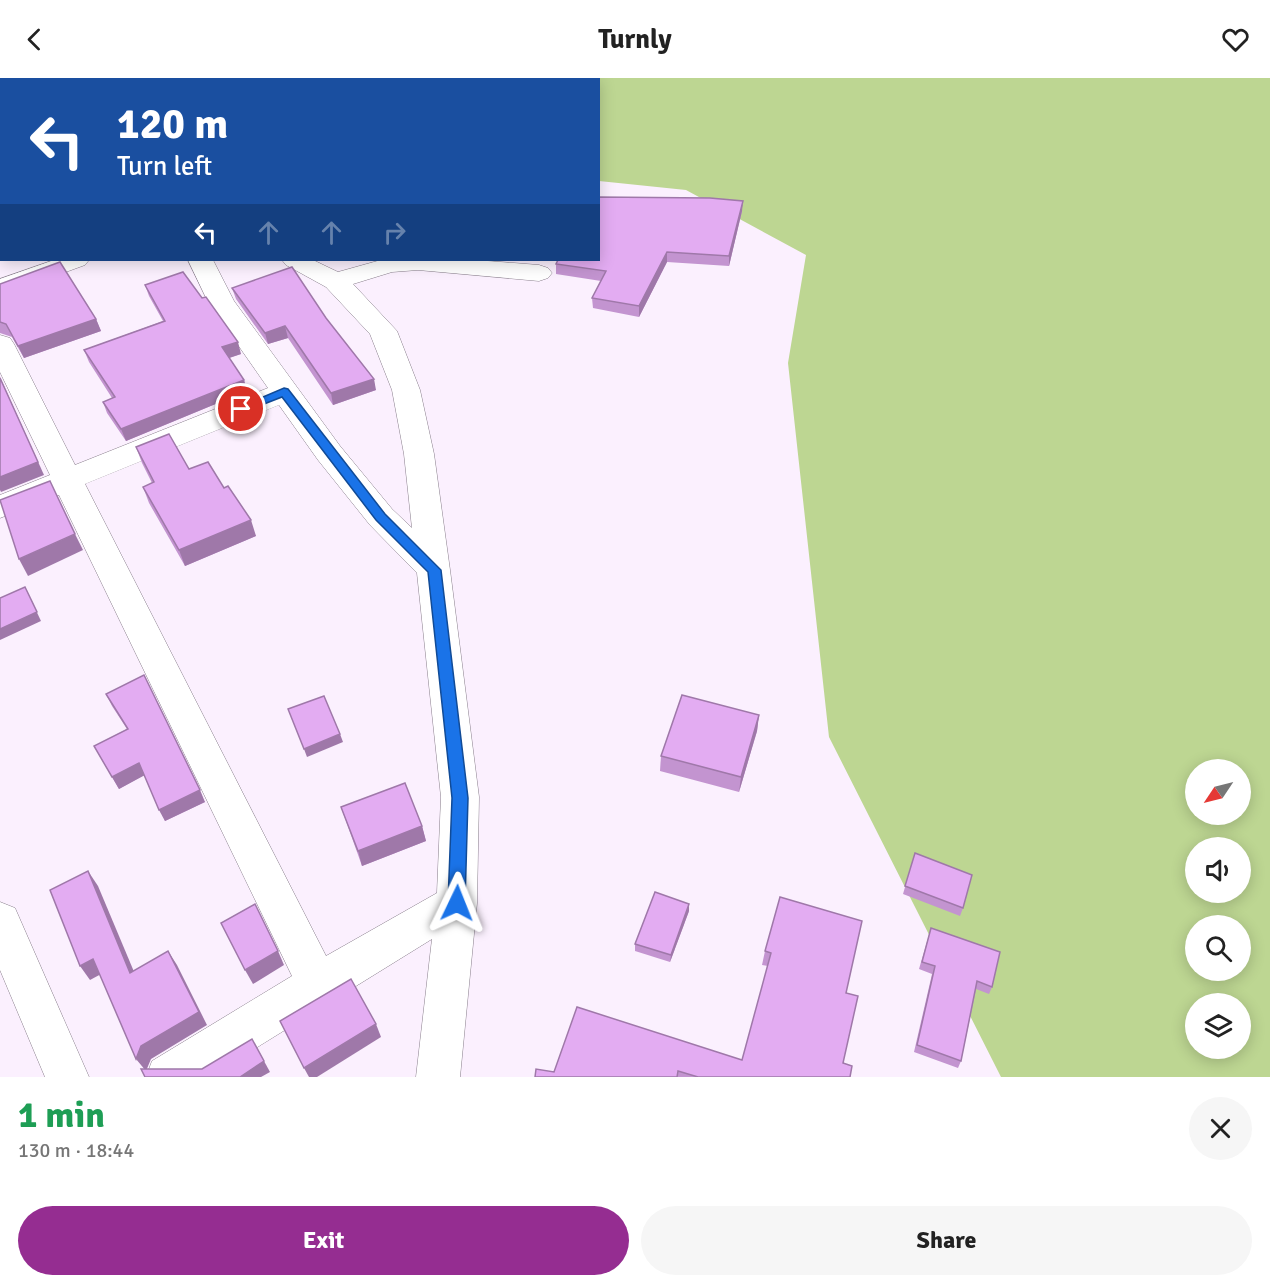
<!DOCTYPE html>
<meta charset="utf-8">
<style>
:root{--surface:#fff;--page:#f6f6f6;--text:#222;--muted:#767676;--accent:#952d91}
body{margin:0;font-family:Signika,sans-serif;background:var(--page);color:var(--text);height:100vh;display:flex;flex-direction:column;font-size:22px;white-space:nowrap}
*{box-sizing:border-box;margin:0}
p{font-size:20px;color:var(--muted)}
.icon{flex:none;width:33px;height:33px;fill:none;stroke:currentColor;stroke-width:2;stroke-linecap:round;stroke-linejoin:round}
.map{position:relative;height:999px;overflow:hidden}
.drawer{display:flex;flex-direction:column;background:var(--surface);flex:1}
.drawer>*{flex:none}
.top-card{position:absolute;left:0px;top:0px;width:600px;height:183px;box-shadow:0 3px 15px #0003;background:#1a4fa0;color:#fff;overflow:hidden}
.needle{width:39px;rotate:235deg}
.tools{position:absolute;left:1185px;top:681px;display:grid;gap:12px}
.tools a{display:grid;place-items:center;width:66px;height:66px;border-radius:50%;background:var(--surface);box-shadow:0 3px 15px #0003;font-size:30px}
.pin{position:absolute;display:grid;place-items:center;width:51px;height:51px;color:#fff;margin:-26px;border:3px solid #fff;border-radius:50%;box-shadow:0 2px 6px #0007}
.me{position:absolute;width:66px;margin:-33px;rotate:2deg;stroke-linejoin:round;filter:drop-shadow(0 0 4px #0008)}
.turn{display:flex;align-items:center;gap:21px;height:126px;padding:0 18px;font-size:27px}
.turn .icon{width:78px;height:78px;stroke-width:2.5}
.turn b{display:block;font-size:42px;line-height:51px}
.lanes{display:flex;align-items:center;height:57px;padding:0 18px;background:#0003;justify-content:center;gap:30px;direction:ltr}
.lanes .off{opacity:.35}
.round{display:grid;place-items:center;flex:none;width:63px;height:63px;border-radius:32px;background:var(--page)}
.summary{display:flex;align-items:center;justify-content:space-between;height:102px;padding:0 18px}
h1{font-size:36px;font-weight:700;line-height:45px;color:#1e9e55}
.action{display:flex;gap:12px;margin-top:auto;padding:12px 18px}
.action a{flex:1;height:69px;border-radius:36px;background:var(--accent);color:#fff;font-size:24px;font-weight:700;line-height:69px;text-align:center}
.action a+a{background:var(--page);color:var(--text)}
header{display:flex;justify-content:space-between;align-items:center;height:78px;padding:0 18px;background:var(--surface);font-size:27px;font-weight:700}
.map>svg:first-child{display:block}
.green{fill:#bdd692;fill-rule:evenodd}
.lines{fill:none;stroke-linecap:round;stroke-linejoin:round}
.minor-casing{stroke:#887e8b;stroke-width:1}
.minor{fill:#fff;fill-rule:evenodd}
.wall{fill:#c394d0}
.shaded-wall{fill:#9f78a9}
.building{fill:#e3acf2;stroke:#9f78a9;stroke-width:1.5}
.route{fill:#1a73e8;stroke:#114b97;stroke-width:1.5}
</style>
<header><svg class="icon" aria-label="back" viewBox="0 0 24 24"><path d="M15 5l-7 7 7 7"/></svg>Turnly<svg class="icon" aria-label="heart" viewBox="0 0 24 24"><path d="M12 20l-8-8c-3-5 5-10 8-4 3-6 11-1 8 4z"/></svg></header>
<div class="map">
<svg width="1270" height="999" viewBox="0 0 1270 999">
<rect width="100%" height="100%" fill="#fbf0fe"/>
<path class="green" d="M0,0H1270V999H1001L829,659L788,285L806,177L686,112L599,103L598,2H2V58ZM1196,692H1240V736H1196ZM1196,770H1240V814H1196ZM1196,848H1240V892H1196ZM1196,926H1240V970H1196Z"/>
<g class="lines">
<g class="minor-casing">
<g id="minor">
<rect x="0" y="125" width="2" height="14"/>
<path d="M54,182H89L85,187L0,218V201Z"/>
<path d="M188,182H213L234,223L340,368L392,431L412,450L404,376L392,312L370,256L326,209L286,187L282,182H313L338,194L381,182H475L539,187L548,190L552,195L548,200L539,203L418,192L392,194L353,206L397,253L420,312L434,376L450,492L479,719L477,825L460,999H416L432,861L209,999H146L152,983L292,898L59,417L0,440V417L50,397L0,294V257L10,260L14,266L75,387L268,310L208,224ZM279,327L318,382L370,447L417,495L441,719L437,815L326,878L85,406Z"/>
<path d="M0,824L15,830L89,999H45L0,892Z"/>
</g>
</g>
<use href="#minor" class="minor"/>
</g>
<g class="wall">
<path d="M742,133L729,188L667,184L639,239L593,230L592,220L601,203L556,196V186Z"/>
<path d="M0,206L96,241L101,253L24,280L12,259L0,255Z"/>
<path d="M145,207L241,276L229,280L244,302L247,313L126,363L107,335L103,324L112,320L89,284L84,272L163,243L149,218Z"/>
<path d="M232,210L376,312L333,327L288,260L268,266L236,221Z"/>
<path d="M136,369L189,391L224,410L256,458L185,488L149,425L143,409L152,405L142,385Z"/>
<path d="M106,616L205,724L165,743L144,697L119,711L94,668L127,651L112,628Z"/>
<path d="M759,637L757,653L739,714L660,693L661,678Z"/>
<path d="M341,729L422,748L426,763L362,788Z"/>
<path d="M915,775L963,830L960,838L903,816Z"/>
<path d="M780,819L846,915L843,985L850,999H535L742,982L768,888L762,887L765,873Z"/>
<path d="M689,833L670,884L635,873V866Z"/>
<path d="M931,850L992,909L989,916L976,911L961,983L958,990L914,974L932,896L919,891Z"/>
</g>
<g class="shaded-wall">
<path d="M743,123L742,133L729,188V178Z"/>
<path d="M667,174V184L639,239V228Z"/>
<path d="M96,241L101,253L24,280L18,268Z"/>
<path d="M285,248L288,260L268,266L265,255Z"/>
<path d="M238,264L241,276L226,281L222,269Z"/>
<path d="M0,299L44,397L1,414L0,412Z"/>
<path d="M374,301L376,312L333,327L331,315Z"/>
<path d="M244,302L247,313L126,363L121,351Z"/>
<path d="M251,442L256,458L185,488L179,472Z"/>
<path d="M75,456L83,472L28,498L19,481Z"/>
<path d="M25,509L41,543L0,562V551Z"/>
<path d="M759,637L757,653L739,714L741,699Z"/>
<path d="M340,656L343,664L307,679L304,671Z"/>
<path d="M139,685L145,697L119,711L112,699Z"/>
<path d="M200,712L205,724L165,743L159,732Z"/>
<path d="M422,748L426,763L362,788L358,773Z"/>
<path d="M88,793L98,808L140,908L130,895Z"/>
<path d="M689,826V833L670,884L671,877Z"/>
<path d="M168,873L177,887L207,947L151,981L146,993L136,981Z"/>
<path d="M278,873L284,887L253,906L245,892Z"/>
<path d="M93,881L103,895L90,902L80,888Z"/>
<path d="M376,946L381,959L317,999H309L304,990Z"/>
<path d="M258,972L270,994L261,999H240Z"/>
</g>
<g class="building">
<path d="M598,119L710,120L743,123L729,178L667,174L639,228L592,220L606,193L556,186L558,182H598Z"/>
<path d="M60,184L96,241L18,268L6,246L0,244V206Z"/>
<path d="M292,189L326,240L374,301L331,315L285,248L265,255L232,210Z"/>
<path d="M183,194L202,220L206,219L238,264L222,269L244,302L121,351L103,324L115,319L84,272L165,243L145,207Z"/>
<path d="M0,300L38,384L0,399Z"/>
<path d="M169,356L189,391L208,384L224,410L228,408L251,442L179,472L143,409L154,404L136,369Z"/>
<path d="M50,403L75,456L19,481L0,422Z"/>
<path d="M25,509L37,534L0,551V520Z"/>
<path d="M144,597L200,712L159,732L139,685L112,699L94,668L128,651L106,616Z"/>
<path d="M682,617L759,637L741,699L661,678Z"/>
<path d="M324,618L340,656L304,671L288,631Z"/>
<path d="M405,705L422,748L358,773L341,729Z"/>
<path d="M915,775L972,797L963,830L905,808Z"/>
<path d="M88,793L130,895L168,873L199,934L141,968L136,981L93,881L80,888L50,812Z"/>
<path d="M655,814L689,826L671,877L635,866Z"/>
<path d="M780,819L862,843L846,915L858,918L843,985L852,988L850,999H698L678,993L677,999H535L536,991L554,994L577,929L742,982L771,875L765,873Z"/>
<path d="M255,826L278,873L245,892L221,845Z"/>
<path d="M931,850L1000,874L992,909L977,903L961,983L917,967L935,888L922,884Z"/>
<path d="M351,901L376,946L304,990L280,943Z"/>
<path d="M252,961L264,983L240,999H145L141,991H202Z"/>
</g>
<path class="route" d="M284,310L288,311L385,436L441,492L468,720L465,825L463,831L457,833L451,831L448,825L452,720L428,494L376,442L282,319L241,335L235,331Z"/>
</svg>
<div class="tools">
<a><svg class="needle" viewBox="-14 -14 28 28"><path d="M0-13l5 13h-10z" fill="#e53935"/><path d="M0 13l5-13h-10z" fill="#767676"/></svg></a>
<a><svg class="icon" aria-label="sound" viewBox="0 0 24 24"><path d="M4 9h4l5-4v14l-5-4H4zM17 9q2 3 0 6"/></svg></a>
<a><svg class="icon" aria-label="search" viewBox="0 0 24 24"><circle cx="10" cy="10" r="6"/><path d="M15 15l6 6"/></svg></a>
<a><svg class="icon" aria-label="layers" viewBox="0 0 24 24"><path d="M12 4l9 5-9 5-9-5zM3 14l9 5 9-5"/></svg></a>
</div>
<div class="pin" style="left:241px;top:331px;background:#d93025"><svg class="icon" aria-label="arrive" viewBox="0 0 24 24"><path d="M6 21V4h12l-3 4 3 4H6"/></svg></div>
<svg class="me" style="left:457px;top:825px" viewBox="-20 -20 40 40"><path d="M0-17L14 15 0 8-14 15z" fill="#1a73e8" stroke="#fff" stroke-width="4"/></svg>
<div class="top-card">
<div class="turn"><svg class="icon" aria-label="left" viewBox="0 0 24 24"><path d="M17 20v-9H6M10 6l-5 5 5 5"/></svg><div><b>120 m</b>Turn left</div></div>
<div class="lanes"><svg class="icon" aria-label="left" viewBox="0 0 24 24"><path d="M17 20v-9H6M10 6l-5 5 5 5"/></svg><svg class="icon off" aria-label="ahead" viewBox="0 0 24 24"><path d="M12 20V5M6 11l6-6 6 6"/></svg><svg class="icon off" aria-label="ahead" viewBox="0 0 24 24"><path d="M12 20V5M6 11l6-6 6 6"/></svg><svg class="icon off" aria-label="right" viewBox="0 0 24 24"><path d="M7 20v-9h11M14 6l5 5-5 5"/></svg></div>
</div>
</div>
<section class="drawer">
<div class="summary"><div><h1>1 min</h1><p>130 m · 18:44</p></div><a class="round"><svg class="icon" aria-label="close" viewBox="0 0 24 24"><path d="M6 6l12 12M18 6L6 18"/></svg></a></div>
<div class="action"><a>Exit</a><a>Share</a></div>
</section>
